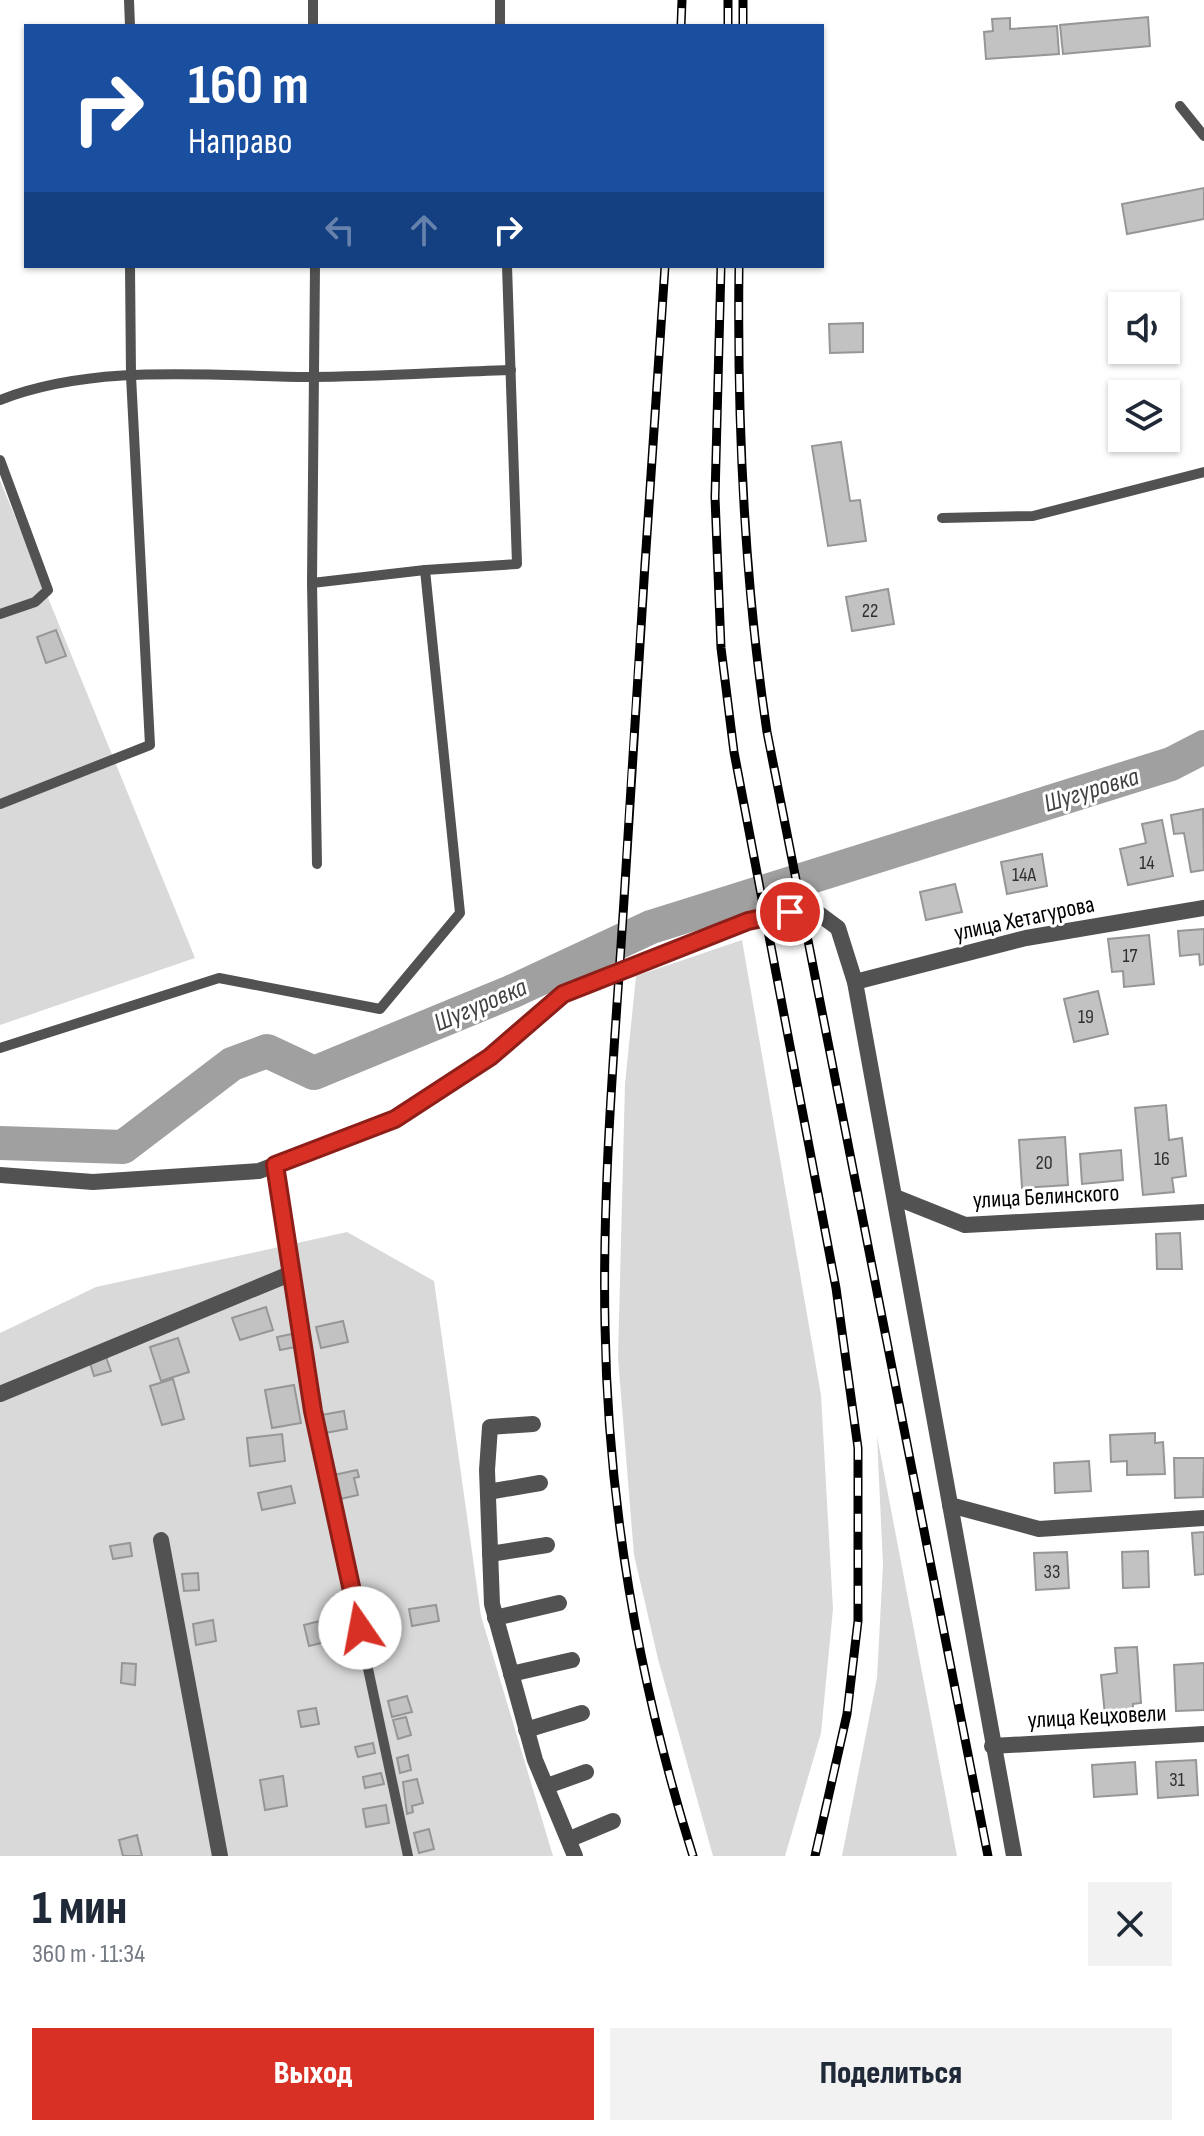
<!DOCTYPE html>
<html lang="ru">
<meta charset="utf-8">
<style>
:root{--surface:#fff;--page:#f2f2f3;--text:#1f2937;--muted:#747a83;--accent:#d93025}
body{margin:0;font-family:"Sofia Sans Condensed",sans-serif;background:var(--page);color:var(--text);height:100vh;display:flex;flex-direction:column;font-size:30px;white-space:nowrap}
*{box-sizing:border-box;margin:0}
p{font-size:26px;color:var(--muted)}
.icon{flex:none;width:44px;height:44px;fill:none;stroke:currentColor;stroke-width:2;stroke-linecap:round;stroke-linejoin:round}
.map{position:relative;height:1856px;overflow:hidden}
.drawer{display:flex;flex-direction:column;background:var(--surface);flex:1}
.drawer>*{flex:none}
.guide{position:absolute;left:24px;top:24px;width:800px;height:244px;border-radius:0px;box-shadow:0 2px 6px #0004;background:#1a4fa0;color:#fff;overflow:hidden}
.controls{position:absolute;left:1108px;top:292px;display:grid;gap:16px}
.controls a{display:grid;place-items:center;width:72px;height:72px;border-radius:0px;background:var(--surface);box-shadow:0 2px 6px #0004;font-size:40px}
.pin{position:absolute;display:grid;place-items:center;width:68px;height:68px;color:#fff;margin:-34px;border:4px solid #fff;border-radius:50%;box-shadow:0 2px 8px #0007}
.me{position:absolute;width:88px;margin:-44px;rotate:348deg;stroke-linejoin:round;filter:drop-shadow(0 0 6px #0008)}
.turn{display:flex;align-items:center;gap:28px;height:168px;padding:0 32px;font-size:36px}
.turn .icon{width:104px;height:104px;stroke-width:2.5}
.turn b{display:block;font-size:56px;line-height:68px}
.lanes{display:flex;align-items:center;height:76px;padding:0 32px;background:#0003;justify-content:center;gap:40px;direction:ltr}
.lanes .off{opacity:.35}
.round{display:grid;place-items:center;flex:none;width:84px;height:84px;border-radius:0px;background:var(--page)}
.summary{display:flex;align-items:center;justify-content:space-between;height:136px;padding:0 32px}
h1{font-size:48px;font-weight:800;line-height:60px}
.button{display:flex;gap:16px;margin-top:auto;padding:16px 32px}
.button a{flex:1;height:92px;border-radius:0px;background:var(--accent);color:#fff;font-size:32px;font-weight:800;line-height:92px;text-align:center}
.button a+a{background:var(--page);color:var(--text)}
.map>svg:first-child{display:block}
.green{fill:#d9d9d9}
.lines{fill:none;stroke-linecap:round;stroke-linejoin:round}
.river{stroke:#a0a0a0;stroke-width:34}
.building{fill:#c2c2c2;stroke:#969696;stroke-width:2}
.lane{stroke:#525252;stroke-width:10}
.street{stroke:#525252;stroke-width:16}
.rail-casing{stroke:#000;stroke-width:9}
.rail{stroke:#fff;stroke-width:6;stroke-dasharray:18;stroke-linecap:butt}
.route-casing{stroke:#8d1f18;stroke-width:20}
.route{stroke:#d93025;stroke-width:14}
.labels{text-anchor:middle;stroke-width:6;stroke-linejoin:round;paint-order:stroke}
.number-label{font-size:20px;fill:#303030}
.street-label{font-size:24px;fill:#000;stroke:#fff}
.water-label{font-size:26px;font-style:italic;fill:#414141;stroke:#fff}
</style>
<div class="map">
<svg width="1204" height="1856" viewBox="0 0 1204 1856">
<rect width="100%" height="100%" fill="#fff"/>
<g class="green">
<path d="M0,480L195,958L0,1025Z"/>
<path d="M742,940L821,1395L833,1609L821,1733L785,1856H713L658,1659L634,1555L618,1358L625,1084L636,976Z"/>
<path d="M347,1232L434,1281L481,1616L553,1856H0V1333L96,1287Z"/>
<path d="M877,1436L957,1856H842L877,1678L883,1565Z"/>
</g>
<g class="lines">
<path class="river" d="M0,1143L123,1147L232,1064L267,1051L314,1073L511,992L651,927L1171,764L1204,747"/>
</g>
<g class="building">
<path d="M1148,17L1150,46L1063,54L1060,25Z"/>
<path d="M1010,18V29L1057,26L1059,54L986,59L984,32L993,31L992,19Z"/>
<path d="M1204,188V219L1127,234L1122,204Z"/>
<path d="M863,323V352L830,353L829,324Z"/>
<path d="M841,442L850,501L860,500L866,541L828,546L812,446Z"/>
<path d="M888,589L894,624L852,631L846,597Z"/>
<path d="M56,630L66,656L46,663L37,637Z"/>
<path d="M1203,809L1204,870L1191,872L1184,833L1174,834L1171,815Z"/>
<path d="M1162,820L1173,876L1128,885L1120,849L1146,843L1142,824Z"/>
<path d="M1042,854L1047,886L1007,894L1001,862Z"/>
<path d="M955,884L962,912L926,920L920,892Z"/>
<path d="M1204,929V964L1200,965L1199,954L1180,956L1178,931Z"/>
<path d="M1149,935L1154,984L1124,987L1123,971L1112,972L1108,939Z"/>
<path d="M1098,991L1108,1034L1074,1042L1064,999Z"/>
<path d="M1166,1105L1169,1140L1182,1138L1186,1176L1172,1178L1174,1192L1143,1195L1135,1108Z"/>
<path d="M1065,1137L1068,1185L1022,1188L1019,1140Z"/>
<path d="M1121,1150L1123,1180L1082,1184L1080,1154Z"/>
<path d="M1180,1233L1182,1269H1157L1156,1234Z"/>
<path d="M266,1307L273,1330L240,1340L232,1318Z"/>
<path d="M343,1321L348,1342L321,1348L316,1327Z"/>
<path d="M297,1333L300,1346L280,1350L277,1337Z"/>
<path d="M178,1338L189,1372L161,1381L150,1347Z"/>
<path d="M106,1357L111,1371L94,1376L90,1363Z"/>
<path d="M173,1379L184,1419L162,1425L150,1386Z"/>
<path d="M294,1385L301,1423L272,1428L265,1390Z"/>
<path d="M344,1411L347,1429L325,1433L321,1415Z"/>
<path d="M1155,1433V1443L1163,1442L1165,1474L1127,1475V1461L1111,1462L1110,1435Z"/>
<path d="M282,1434L285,1461L250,1466L247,1438Z"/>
<path d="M1174,1458H1204L1203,1497L1175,1498Z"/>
<path d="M1089,1461L1091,1491L1055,1493L1054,1463Z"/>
<path d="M357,1470L359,1477L354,1478L358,1495L340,1499L334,1475Z"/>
<path d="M291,1486L295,1503L262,1510L258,1493Z"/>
<path d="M1204,1532V1574L1195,1575L1192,1533Z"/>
<path d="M130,1543L132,1556L113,1559L110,1546Z"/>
<path d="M1148,1551L1149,1587L1123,1588L1122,1552Z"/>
<path d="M1067,1552L1069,1588L1036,1590L1034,1553Z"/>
<path d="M198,1573L199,1590L184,1591L182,1574Z"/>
<path d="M436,1605L439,1621L412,1626L409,1609Z"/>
<path d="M213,1620L216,1641L196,1645L193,1624Z"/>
<path d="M324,1620L329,1641L309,1646L304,1625Z"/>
<path d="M1137,1647L1141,1703L1133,1704V1713L1105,1715L1101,1675L1117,1673L1115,1648Z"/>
<path d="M122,1663L136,1664L135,1685L121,1683Z"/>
<path d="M1204,1663V1710L1176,1711L1174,1665Z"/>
<path d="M407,1696L412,1712L392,1717L388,1701Z"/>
<path d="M316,1708L319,1724L301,1727L298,1711Z"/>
<path d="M406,1717L411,1735L398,1739L393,1720Z"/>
<path d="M373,1743L375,1753L358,1757L355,1747Z"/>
<path d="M408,1755L411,1770L400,1773L397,1758Z"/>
<path d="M1196,1760L1198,1795L1158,1798L1156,1762Z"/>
<path d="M1135,1762L1137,1794L1094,1797L1092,1765Z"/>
<path d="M381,1773L384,1784L365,1788L363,1777Z"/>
<path d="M283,1776L287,1806L265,1810L260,1780Z"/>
<path d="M417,1779L423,1803L412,1806L413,1812L407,1814L403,1782Z"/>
<path d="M386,1805L389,1823L366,1827L363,1809Z"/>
<path d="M429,1829L434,1849L419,1853L414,1833Z"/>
<path d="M137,1835L142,1856H123L119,1840Z"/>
</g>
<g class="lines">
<g class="lane">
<path d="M129,0L130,26"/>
<path d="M313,0V26"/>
<path d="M500,0V26"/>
<path d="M1180,106L1204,136"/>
<path d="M0,400C95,363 208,376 309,377C376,377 444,372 511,370"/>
<path d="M0,460L48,590L35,602L0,614"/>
<path d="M942,518L1033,516L1204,472"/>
<path d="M312,583L315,266"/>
<path d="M0,804L150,745L131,376L130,266"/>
<path d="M317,864L312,583L425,570"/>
<path d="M0,1048L219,978L380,1009L460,913L425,570L517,564L507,266"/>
<path d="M275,1165L313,1411L408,1856"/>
</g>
<g class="street">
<path d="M855,982L1026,938L1204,908"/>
<path d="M0,1175L93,1182L259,1171L395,1119L490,1057L563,994L748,921L811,908L838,928L855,982L1014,1856"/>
<path d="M895,1197L965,1225L1204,1212"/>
<path d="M0,1394L292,1273"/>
<path d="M533,1424L490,1427L487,1470L492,1604L535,1760L575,1856"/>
<path d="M488,1492L540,1483"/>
<path d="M950,1505L1039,1529L1204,1518"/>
<path d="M161,1540L220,1856"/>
<path d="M490,1554L547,1545"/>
<path d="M495,1618L559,1603"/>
<path d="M511,1674L572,1660"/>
<path d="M526,1730L582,1713"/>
<path d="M992,1746L1204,1734"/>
<path d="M547,1786L586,1772"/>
<path d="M570,1839L613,1821"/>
</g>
<g class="rail-casing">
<g id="rail">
<path d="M681,26L682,0"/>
<path d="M728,26V0"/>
<path d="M743,26V0"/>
<path d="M665,266C651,477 636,689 624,900C615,1042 602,1184 605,1326C608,1506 639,1684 693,1856"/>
<path d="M721,266L715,497L721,648L734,752L836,1288L858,1448V1621L847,1714L815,1856"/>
<path d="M739,266C737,423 744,578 767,732L988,1856"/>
</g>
</g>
<use href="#rail" class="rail"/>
</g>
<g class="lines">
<g class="route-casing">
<path id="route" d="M360,1628L313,1411L275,1165L395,1119L490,1057L563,994L748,921L790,912"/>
</g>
<use href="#route" class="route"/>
</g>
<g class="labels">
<g class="number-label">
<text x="870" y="617">22</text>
<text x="1147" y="869">14</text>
<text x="1024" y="881">14А</text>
<text x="1130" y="962">17</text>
<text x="1086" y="1023">19</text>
<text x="1162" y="1165">16</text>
<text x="1044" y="1169">20</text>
<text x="1052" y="1578">33</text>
<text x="1177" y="1786">31</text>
</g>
<g class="street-label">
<text transform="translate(1024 918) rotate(-12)" y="8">улица Хетагурова</text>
<text transform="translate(1046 1196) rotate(-3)" y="8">улица Белинского</text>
<text transform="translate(1097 1716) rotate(-3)" y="8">улица Кецховели</text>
</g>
<g class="water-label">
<text transform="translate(1091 789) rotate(-17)" y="9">Шугуровка</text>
<text transform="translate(480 1004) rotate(-23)" y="9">Шугуровка</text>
</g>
</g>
</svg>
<div class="controls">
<a><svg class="icon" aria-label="sound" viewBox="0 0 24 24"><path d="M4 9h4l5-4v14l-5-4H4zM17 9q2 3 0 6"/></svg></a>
<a><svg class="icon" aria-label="layers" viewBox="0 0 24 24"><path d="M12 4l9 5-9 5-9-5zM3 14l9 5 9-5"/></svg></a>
</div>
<div class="pin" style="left:790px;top:912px;background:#d93025"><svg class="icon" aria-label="arrive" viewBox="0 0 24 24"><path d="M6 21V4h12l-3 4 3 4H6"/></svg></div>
<svg class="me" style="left:360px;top:1628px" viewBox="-20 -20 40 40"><circle r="19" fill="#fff"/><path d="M0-13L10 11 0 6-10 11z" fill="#d93025"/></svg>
<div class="guide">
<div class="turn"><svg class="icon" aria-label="right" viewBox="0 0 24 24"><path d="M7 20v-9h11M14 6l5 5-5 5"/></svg><div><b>160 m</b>Направо</div></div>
<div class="lanes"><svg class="icon off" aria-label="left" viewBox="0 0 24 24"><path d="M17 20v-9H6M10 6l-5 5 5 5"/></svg><svg class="icon off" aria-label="ahead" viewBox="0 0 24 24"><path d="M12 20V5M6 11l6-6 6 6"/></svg><svg class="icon" aria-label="right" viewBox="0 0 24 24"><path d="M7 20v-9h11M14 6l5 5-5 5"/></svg></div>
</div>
</div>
<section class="drawer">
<div class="summary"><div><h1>1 мин</h1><p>360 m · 11:34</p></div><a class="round"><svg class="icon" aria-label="close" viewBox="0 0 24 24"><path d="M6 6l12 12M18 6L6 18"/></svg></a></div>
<div class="button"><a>Выход</a><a>Поделиться</a></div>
</section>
